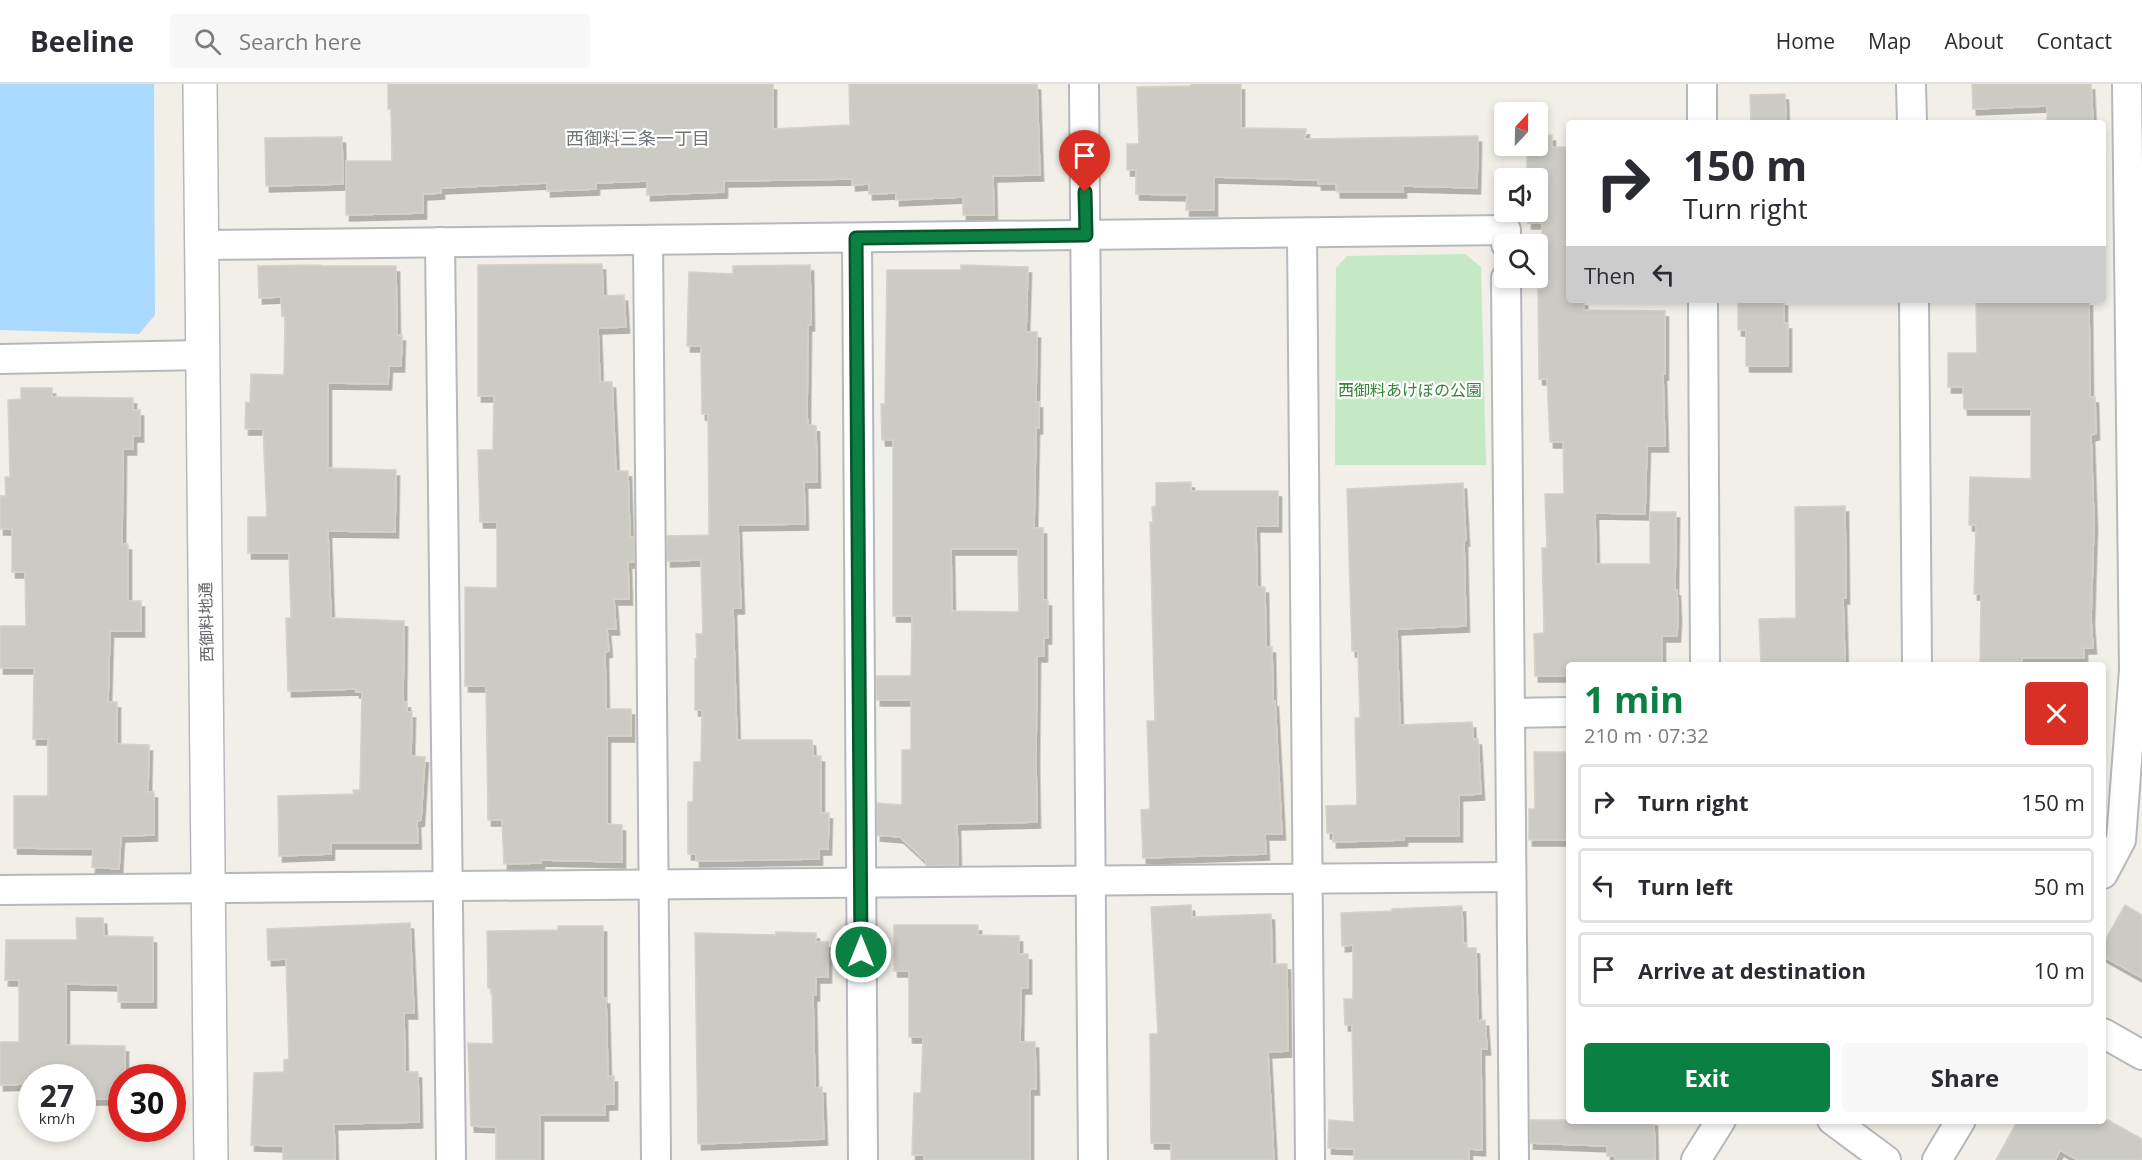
<!DOCTYPE html>
<meta charset="utf-8">
<style>
:root{--surface:#fff;--page:#f7f7f7;--text:#2b2b33;--muted:#7c7c81;--line:#e1e1e2;--accent:#0b8043}
body{margin:0;font-family:"Open Sans","Noto Sans JP",sans-serif;background:var(--page);color:var(--text);height:100vh;display:flex;flex-direction:column;font-size:22px;white-space:nowrap}
*{box-sizing:border-box;margin:0}
p{font-size:20px;color:var(--muted)}
.icon{flex:none;width:33px;height:33px;fill:none;stroke:currentColor;stroke-width:2;stroke-linecap:round;stroke-linejoin:round}
.map{position:relative;flex:1;overflow:hidden}
.drawer{position:absolute;left:1566px;top:578px;width:540px;height:462px;display:flex;flex-direction:column;background:var(--surface);border-radius:6px;box-shadow:0 3px 9px #0003}
.drawer>*{flex:none}
.guide{position:absolute;left:1566px;top:36px;width:540px;height:183px;border-radius:6px;box-shadow:0 3px 9px #0003;background:#fff;color:var(--text);overflow:hidden}
.needle{width:39px;rotate:22deg}
.tools{position:absolute;left:1494px;top:18px;display:grid;gap:12px}
.tools a{display:grid;place-items:center;width:54px;height:54px;border-radius:6px;background:var(--surface);box-shadow:0 3px 9px #0003;font-size:30px}
.speed{position:absolute;left:18px;top:980px;display:flex;gap:12px;font-size:30px;font-weight:700;text-align:center}
.speed>*{display:grid;place-content:center;width:78px;height:78px;border-radius:50%;background:var(--surface);box-shadow:0 3px 9px #0003;line-height:1}
.speed small{font-size:15px;font-weight:400}
.speed .limit{border:9px solid #d22;background:#fff;color:#111}
.pin{position:absolute;display:grid;place-items:center;width:51px;height:51px;color:#fff;margin:-62px -26px;border-radius:50% 50% 50% 0;rotate:-45deg;box-shadow:0 0 6px #0007}
.pin .icon{rotate:45deg}
.me{position:absolute;width:66px;margin:-33px;rotate:0deg;stroke-linejoin:round;filter:drop-shadow(0 0 4px #0008)}
.turn{display:flex;align-items:center;gap:21px;height:126px;padding:0 18px;font-size:27px}
.turn .icon{width:78px;height:78px;stroke-width:2.5}
.turn b{display:block;font-size:42px;line-height:51px}
.then{display:flex;align-items:center;height:57px;padding:0 18px;background:#0003;gap:12px;font-size:22px}
.round{display:grid;place-items:center;flex:none;width:63px;height:63px;border-radius:6px;background:var(--page)}
.headline{display:flex;align-items:center;justify-content:space-between;height:102px;padding:0 18px}
h1{font-size:36px;font-weight:700;line-height:45px;color:var(--accent)}
.cta{display:flex;gap:12px;margin-top:auto;padding:12px 18px}
.cta a{flex:1;height:69px;border-radius:6px;background:var(--accent);color:#fff;font-size:24px;font-weight:700;line-height:69px;text-align:center}
.cta a+a{background:var(--page);color:var(--text)}
ul{padding:0;list-style:none}
li{display:flex;align-items:center;gap:18px;height:75px;margin:0 12px 9px;padding:0 6px;border:3px solid var(--line);border-radius:6px}
li div{flex:1}
li b{display:block;font-size:22px}
li em{font-style:normal}
header{display:flex;align-items:center;gap:36px;box-sizing:border-box;height:84px;padding:0 30px;background:var(--surface);border-bottom:2px solid var(--line)}
header strong{font-size:28px}
nav{display:flex;gap:33px;margin-inline-start:auto;font-size:21px}
.search{width:420px;height:54px;background:var(--page);display:flex;align-items:center;gap:15px;box-sizing:border-box;padding:0 21px;border-radius:6px;color:var(--muted);font-size:22px}
.map>svg:first-child{display:block}
.green{fill:#c5e8c5}
.water{fill:#aadaff}
.building{fill:#cccac5;stroke:#d6d1c6;stroke-width:1.5;fill-rule:evenodd;filter:url(#shadow)}
.lines{fill:none;stroke-linecap:round;stroke-linejoin:round}
.minor-casing{stroke:#b5b8bc;stroke-width:32}
.tertiary-casing{stroke:#b5b8bc;stroke-width:36}
.minor{stroke:#fff;stroke-width:28}
.tertiary{stroke:#fff;stroke-width:33}
.route-casing{stroke:#07532c;stroke-width:15}
.route{stroke:#0b8043;stroke-width:10}
.labels{text-anchor:middle;stroke-width:4.5;stroke-linejoin:round;paint-order:stroke}
.park-label{font-size:16px;fill:#348238;stroke:#fff}
.street-label{font-size:16px;fill:#5f6368;stroke:#fff}
.neighbourhood-label{font-size:18px;fill:#70757a;stroke:#fff}
</style>
<header>
<strong>Beeline</strong>
<div class="search"><svg class="icon" aria-label="search" viewBox="0 0 24 24"><circle cx="10" cy="10" r="6"/><path d="M15 15l6 6"/></svg>Search here</div>
<nav><a>Home</a><a>Map</a><a>About</a><a>Contact</a></nav>
</header>
<div class="map">
<svg width="2142" height="1076" viewBox="0 0 2142 1076">
<defs>
<filter id="shadow"><feDropShadow dx="3.5" dy="6" stdDeviation="0" flood-color="#0004"/></filter>
</defs>
<rect width="100%" height="100%" fill="#f1efe8"/>
<path class="green" d="M1465,170L1481,183L1486,381H1335L1336,184L1347,172Z"/>
<path class="water" d="M0,0H154L155,231L139,250L0,246Z"/>
<g class="building">
<path d="M388,0H773V45L850,41L849,0H1037L1040,91L993,92L994,131H963V113L896,116V109L869,110V100L852,101V95L724,97V108L647,111V97L596,99V105L547,107V99L441,104V109L423,110V129L346,131V77H392L391,25H388Z"/>
<path d="M1191,0H1241V44L1306,45L1305,55L1478,52L1477,104L1403,102V108H1337L1336,100H1318V96L1214,93V126H1186L1187,111L1136,110V86H1127V60H1139L1137,3L1191,2Z"/>
<path d="M1972,0H2091L2093,39H2047V22L1973,25Z"/>
<path d="M1785,10L1786,39H1751L1750,11Z"/>
<path d="M1552,51V63H1569V216H1584V226L1665,227V290H1663L1665,362H1647L1645,430L1595,429L1596,480H1650V428H1676L1675,506H1677L1678,532L1677,552H1662V580H1569V592H1535L1534,550L1544,549L1542,464H1547L1545,410H1564L1563,358H1550L1547,295H1539L1538,205H1542V139H1528V128H1538V94H1527V62H1538V52Z"/>
<path d="M342,53L343,100L266,102L265,54Z"/>
<path d="M602,180L603,212L624,211L626,243L598,244L600,298H612L616,387H628L630,453H634V478H628L629,515H614L616,545H607L609,567L605,568L606,625H631V652H607V740L622,741V778L541,776V779L504,780L502,736H488L486,602H465V503L497,504V438H480L478,366H493L494,312H478V181Z"/>
<path d="M320,181V182H396L397,251H402L401,282H389L388,300L328,299V384L396,386L395,448L328,447L331,534L404,537L403,618H407V628H412L411,672L425,673L421,736L417,737L418,759H331V770L279,772L278,712L354,710L353,706H360L362,608H356V605L288,607L286,534H291L289,469H248V433H267L263,345H245L246,318L250,319L251,290L284,291L285,232H282L281,213L259,214L258,182Z"/>
<path d="M810,181L811,241H808L807,335H808V341L816,342L817,398H804L805,440L738,441L741,524H733L737,656H812L813,672H821V729H829L828,765H819V775L696,777V770H688V718H693L694,678H701L702,626H695V575L697,574L696,550H703L701,476L667,477V452L709,451L708,330H702L701,262H687L689,188L733,190V182Z"/>
<path d="M961,181L1028,183L1026,248H1037L1036,318H1039V344H1036L1034,444H1043V516H1048V554H1044V572H1037L1036,676L1037,738L957,740L958,781L926,782V777L900,753L877,751V719L902,721V666H911V616H877L876,592H911L912,532H893V356H882L881,320H885L887,186H961ZM951,465H1018L1019,528L952,527Z"/>
<path d="M1738,216H1784V239H1788V282H1746V246H1738Z"/>
<path d="M1976,216H2089L2090,313H2095L2096,350L2091,351L2094,439L2091,535L2093,564H2084V574H2022V580H1980L1981,510H1974L1976,441H1969L1970,393L2031,395V325H1964L1963,303H1948V269H1977Z"/>
<path d="M21,304H52V313L133,314V326H140V352H133V365H123L122,460H128V517H141V547H110L108,618H117V660L149,661L148,708H154V751L121,752L119,785L92,783L93,765L14,764V712H48V655H33L34,584H0V542H26L25,488H12V445H0V412H6L5,393H10L8,316L21,315Z"/>
<path d="M1191,398V407H1278V442H1256L1257,503H1265L1266,563H1272L1273,617H1275L1282,750H1265L1266,770L1143,774L1141,726L1150,725L1147,637H1155L1150,438H1153L1152,423L1156,422V399Z"/>
<path d="M1463,399L1466,456L1464,457L1466,542L1397,545L1400,641L1472,638L1473,655H1478L1481,710L1459,711V752H1404V756L1333,758V749H1327L1326,722L1357,721L1355,634H1360L1358,567H1352L1347,405Z"/>
<path d="M1845,422L1846,514H1843L1845,580H1761L1759,535L1796,534L1795,423Z"/>
<path d="M1534,668H1569V756H1529V725H1535Z"/>
<path d="M1191,821L1192,833L1271,830L1272,880H1287L1288,967L1268,968L1274,1076H1171V1059H1151L1150,950H1158L1151,823Z"/>
<path d="M2125,821L2142,831V894L2103,872V860Z"/>
<path d="M1462,822L1463,859H1467V864H1476L1478,937L1485,936L1487,965H1481L1482,1066L1469,1065V1076H1354V1065L1328,1064L1329,1036L1354,1038L1352,941H1345L1344,915H1353V861L1342,862L1341,829L1392,827V825Z"/>
<path d="M76,834H103L104,852L153,853V918H118V901L66,900V961L125,962V993H122V1015H89V993H25L26,1000L0,1001V958H19V896H5L6,856H77Z"/>
<path d="M410,839L414,929H404L405,988H418L419,1038L334,1040L335,1076H283V1062L251,1061L254,989L284,988V976L289,975L286,875L268,876L267,845Z"/>
<path d="M894,841H978V851L1019,852V870H1028V904H1021L1020,958H1035L1036,1005H1030V1076H924V1071H912L914,1009H921L923,953H909V887H894Z"/>
<path d="M558,842H603V914H606L608,992H614V1020H605V1031H540V1076H496V1043L471,1042L468,959L493,960L492,904H488L487,847L558,846Z"/>
<path d="M776,848L816,849V858H828V893H816V911H813L815,1004L822,1003L824,1055L698,1060L695,849L776,851Z"/>
<path d="M1530,1036H1654L1655,1076H1615V1072H1607V1062L1530,1059Z"/>
<path d="M2018,1036H2108L2142,1055V1076H2078L2060,1066L2055,1076H1996Z"/>
</g>
<g class="lines">
<g class="minor-casing">
<g id="minor">
<path d="M1084,0L1093,1076"/>
<path d="M1702,0V39"/>
<path d="M1911,0L1912,39"/>
<path d="M1302,149L1310,1076"/>
<path d="M857,154L863,1076"/>
<path d="M648,156L656,1076"/>
<path d="M440,158L451,1076"/>
<path d="M202,161L1506,146V160"/>
<path d="M1506,194L1514,1076"/>
<path d="M1703,216L1705,580"/>
<path d="M1914,216L1917,580"/>
<path d="M0,275L203,271"/>
<path d="M1510,629L1569,628"/>
<path d="M2103,790L2121,756L2134,586L2127,0"/>
<path d="M0,806L1511,793"/>
<path d="M2103,949L2142,971"/>
<path d="M1832,1036L1886,1076"/>
<path d="M1696,1076L1721,1036"/>
<path d="M1937,1076L1961,1036"/>
</g>
</g>
<g class="tertiary-casing">
<path id="tertiary" d="M200,0L211,1076"/>
</g>
<use href="#minor" class="minor"/>
<use href="#tertiary" class="tertiary"/>
</g>
<g class="lines">
<g class="route-casing">
<path id="route" d="M861,868L856,154L1086,151L1085,108"/>
</g>
<use href="#route" class="route"/>
</g>
<g class="labels">
<g class="park-label">
<text x="1410" y="312">西御料あけぼの公園</text>
</g>
<g class="street-label">
<text transform="translate(206 538) rotate(-91)" y="6">西御料地通</text>
</g>
<g class="neighbourhood-label">
<text x="638" y="61">西御料三条一丁目</text>
</g>
</g>
</svg>
<div class="tools">
<a><svg class="needle" viewBox="-14 -14 28 28"><path d="M0-13l5 13h-10z" fill="#e53935"/><path d="M0 13l5-13h-10z" fill="#7c7c81"/></svg></a>
<a><svg class="icon" aria-label="sound" viewBox="0 0 24 24"><path d="M4 9h4l5-4v14l-5-4H4zM17 9q2 3 0 6"/></svg></a>
<a><svg class="icon" aria-label="search" viewBox="0 0 24 24"><circle cx="10" cy="10" r="6"/><path d="M15 15l6 6"/></svg></a>
</div>
<div class="speed"><div>27<small>km/h</small></div><div class="limit">30</div></div>
<div class="pin" style="left:1085px;top:108px;background:#d93025"><svg class="icon" aria-label="arrive" viewBox="0 0 24 24"><path d="M6 21V4h12l-3 4 3 4H6"/></svg></div>
<svg class="me" style="left:861px;top:868px" viewBox="-20 -20 40 40"><circle r="17" fill="#0b8043" stroke="#fff" stroke-width="3"/><path d="M0-11L8 9 0 5-8 9z" fill="#fff"/></svg>
<div class="guide">
<div class="turn"><svg class="icon" aria-label="right" viewBox="0 0 24 24"><path d="M7 20v-9h11M14 6l5 5-5 5"/></svg><div><b>150 m</b>Turn right</div></div>
<div class="then">Then<svg class="icon" aria-label="left" viewBox="0 0 24 24"><path d="M17 20v-9H6M10 6l-5 5 5 5"/></svg></div>
</div>
<section class="drawer">
<div class="headline"><div><h1>1 min</h1><p>210 m · 07:32</p></div><a class="round" style="background:#d93025;color:#fff"><svg class="icon" aria-label="close" viewBox="0 0 24 24"><path d="M6 6l12 12M18 6L6 18"/></svg></a></div>
<ul>
<li><svg class="icon" aria-label="right" viewBox="0 0 24 24"><path d="M7 20v-9h11M14 6l5 5-5 5"/></svg><div><b>Turn right</b></div><em>150 m</em></li>
<li><svg class="icon" aria-label="left" viewBox="0 0 24 24"><path d="M17 20v-9H6M10 6l-5 5 5 5"/></svg><div><b>Turn left</b></div><em>50 m</em></li>
<li><svg class="icon" aria-label="arrive" viewBox="0 0 24 24"><path d="M6 21V4h12l-3 4 3 4H6"/></svg><div><b>Arrive at destination</b></div><em>10 m</em></li>
</ul>
<div class="cta"><a>Exit</a><a>Share</a></div>
</section>
</div>
